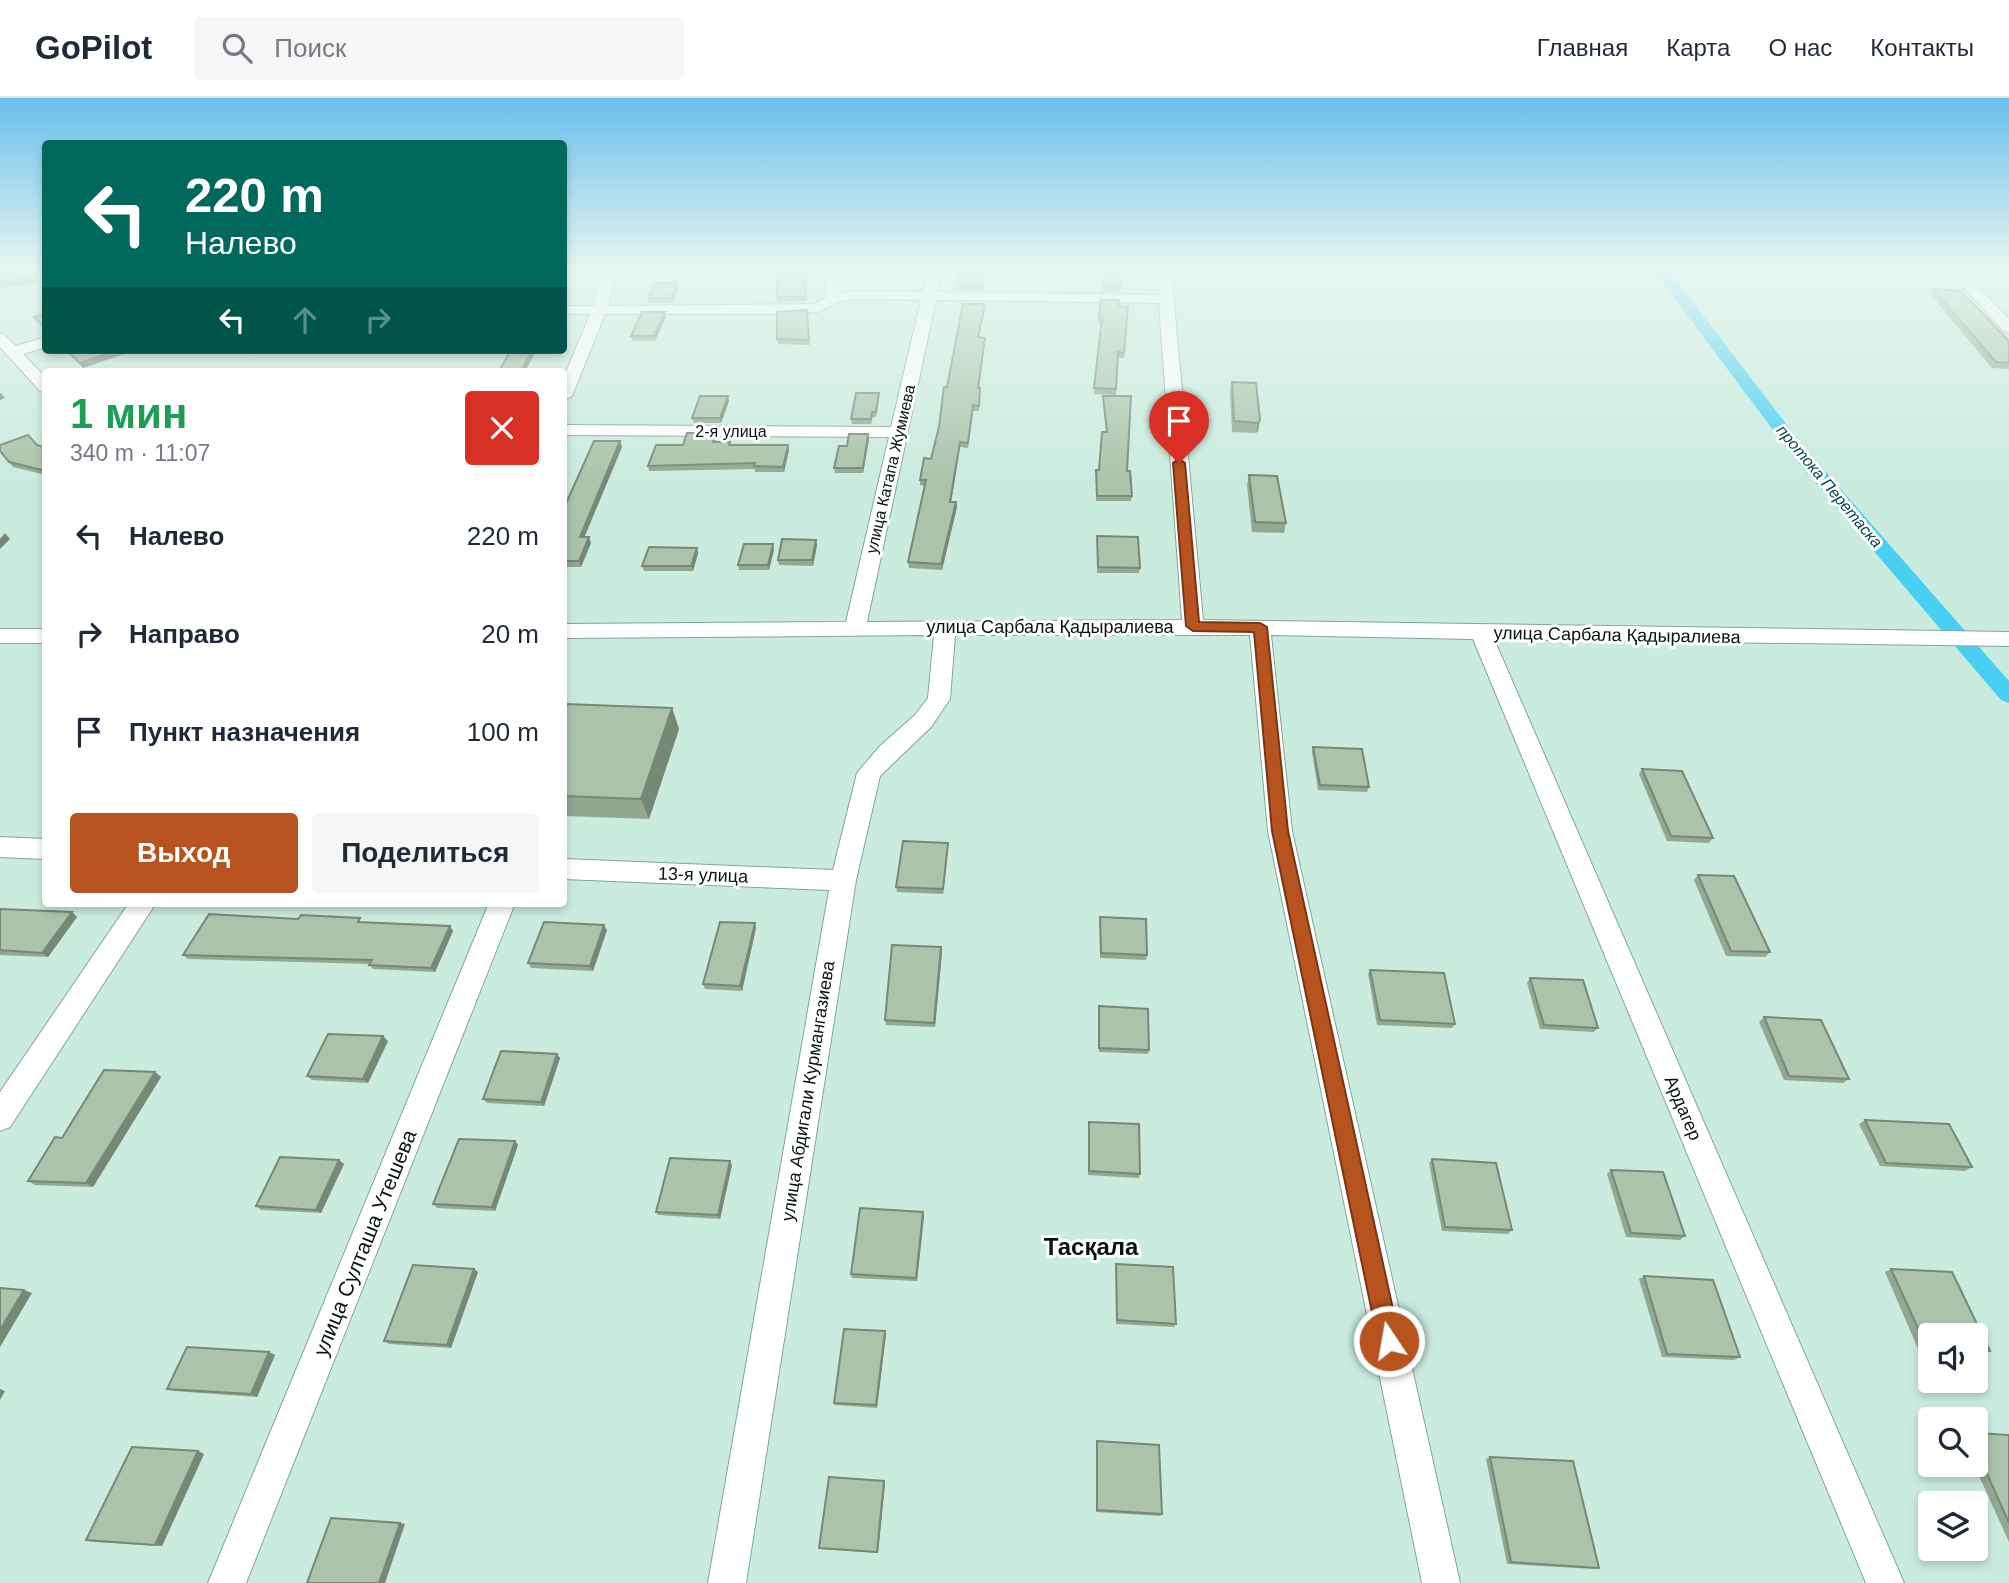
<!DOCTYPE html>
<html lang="ru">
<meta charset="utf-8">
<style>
:root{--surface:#fff;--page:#f6f6f7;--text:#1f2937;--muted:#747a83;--line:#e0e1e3;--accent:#b7531e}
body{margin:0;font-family:Helvetica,sans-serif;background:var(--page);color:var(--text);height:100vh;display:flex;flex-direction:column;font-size:26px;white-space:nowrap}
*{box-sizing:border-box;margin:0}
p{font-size:23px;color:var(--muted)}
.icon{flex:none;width:38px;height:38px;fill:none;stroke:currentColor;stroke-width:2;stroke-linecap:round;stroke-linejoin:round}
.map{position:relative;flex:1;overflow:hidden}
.sheet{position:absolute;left:42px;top:270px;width:525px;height:539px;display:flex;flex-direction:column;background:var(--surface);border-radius:7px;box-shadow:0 4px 10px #0003}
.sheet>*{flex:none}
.hud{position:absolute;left:42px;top:42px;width:525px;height:214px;border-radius:7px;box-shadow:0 4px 10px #0003;background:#00695c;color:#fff;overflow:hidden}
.fabs{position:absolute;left:1918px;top:1225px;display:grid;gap:14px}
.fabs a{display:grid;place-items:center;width:70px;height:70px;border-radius:7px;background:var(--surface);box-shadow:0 4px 10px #0003;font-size:35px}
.pin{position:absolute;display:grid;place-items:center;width:60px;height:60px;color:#fff;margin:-72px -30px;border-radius:50% 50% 50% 0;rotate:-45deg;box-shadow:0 0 7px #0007}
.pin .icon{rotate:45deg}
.me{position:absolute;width:77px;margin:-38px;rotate:348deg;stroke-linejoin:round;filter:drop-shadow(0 0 5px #0008)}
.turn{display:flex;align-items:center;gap:24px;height:147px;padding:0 28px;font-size:32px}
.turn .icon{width:91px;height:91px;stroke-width:2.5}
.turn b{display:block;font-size:49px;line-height:60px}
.lanes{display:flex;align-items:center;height:66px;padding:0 28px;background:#0003;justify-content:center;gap:35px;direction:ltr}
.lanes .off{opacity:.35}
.round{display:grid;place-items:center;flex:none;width:74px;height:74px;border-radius:7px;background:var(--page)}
.overview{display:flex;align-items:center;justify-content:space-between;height:119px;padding:0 28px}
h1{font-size:42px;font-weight:700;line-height:52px;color:#1e9e55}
.primary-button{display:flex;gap:14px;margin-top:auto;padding:14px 28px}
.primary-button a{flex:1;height:80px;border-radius:7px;background:var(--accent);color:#fff;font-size:28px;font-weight:700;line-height:80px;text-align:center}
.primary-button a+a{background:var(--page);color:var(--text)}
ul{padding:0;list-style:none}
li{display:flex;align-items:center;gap:21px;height:98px;padding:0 28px}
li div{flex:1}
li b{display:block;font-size:26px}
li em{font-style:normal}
header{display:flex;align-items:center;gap:42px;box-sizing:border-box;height:98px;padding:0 35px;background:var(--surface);border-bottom:2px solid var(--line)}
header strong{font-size:33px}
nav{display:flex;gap:38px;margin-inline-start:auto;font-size:24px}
.search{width:490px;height:63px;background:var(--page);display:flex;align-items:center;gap:18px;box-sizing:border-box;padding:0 24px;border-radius:7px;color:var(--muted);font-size:26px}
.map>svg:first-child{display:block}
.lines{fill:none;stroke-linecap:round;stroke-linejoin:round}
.canal{fill:#48cff2;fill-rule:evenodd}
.minor-casing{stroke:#84a598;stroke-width:2}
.minor{fill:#fff;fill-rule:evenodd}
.wall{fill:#93a793}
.shaded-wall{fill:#788878}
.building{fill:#abc2ab;stroke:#788878;stroke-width:2}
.route{fill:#b7531e;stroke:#773614;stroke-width:2}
.labels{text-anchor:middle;stroke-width:6;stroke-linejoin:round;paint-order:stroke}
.far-street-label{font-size:16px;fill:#081410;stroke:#fff}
.far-water-label{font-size:16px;font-style:italic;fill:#054351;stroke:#fff}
.street-label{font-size:18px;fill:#081410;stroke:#fff}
.near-street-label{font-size:21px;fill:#081410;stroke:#fff}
.near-quarter-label{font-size:24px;font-weight:bold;fill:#081410;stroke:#fff}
</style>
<header>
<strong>GoPilot</strong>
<div class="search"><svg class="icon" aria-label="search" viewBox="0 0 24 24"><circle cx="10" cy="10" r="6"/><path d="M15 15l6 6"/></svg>Поиск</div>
<nav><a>Главная</a><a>Карта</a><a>О нас</a><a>Контакты</a></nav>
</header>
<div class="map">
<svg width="2009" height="1485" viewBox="0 0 2009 1485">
<rect width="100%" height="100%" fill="#caecde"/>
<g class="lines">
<path class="canal" d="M1653,172H1668L1803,348L2009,583V605L2001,602L1791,356Z"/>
<g class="minor-casing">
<g id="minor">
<path d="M603,172H617L608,208L815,206L826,199L825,172H839L840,195L853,193L923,194L928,172H942L937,194L1159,197L1157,172H1171L1203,522L2009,534V548L1494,541L1904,1485H1866L1473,541L1271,537L1292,733L1460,1485H1422L1268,733L1250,537H955L950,601L931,629L880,678L856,782L746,1485H708L829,792L564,781V761L833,772L857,675L880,648L915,617L928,600L934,537L564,540V526L846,524L889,339L564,337V327L891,329L921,202L853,201L838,204L818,214L790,216H605L572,298L564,303V279L590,216H564V208H593ZM936,202L1159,205L1182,522L867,524Z"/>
<path d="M1947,172H1962L2009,221V235L2004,233Z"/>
<path d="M0,235L5,237L16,248L46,239V249L23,256L46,280V295L40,293L0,249Z"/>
<rect x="0" y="531" width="46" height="14"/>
<path d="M0,739L46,741V761L0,759Z"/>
<path d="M129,805H156L10,1029L0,1033V994Z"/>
<path d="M489,805H515L246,1485H208Z"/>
</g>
</g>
<use href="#minor" class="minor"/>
</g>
<g class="wall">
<path d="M778,172H806L805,176L807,203L777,204Z"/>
<path d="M857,172H877V176L858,177Z"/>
<path d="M960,172H986L983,192H956V187Z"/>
<path d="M1104,172H1121L1119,194H1102Z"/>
<path d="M1219,172H1242L1241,178L1219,177Z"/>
<path d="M678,190L672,205H649L648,200Z"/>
<path d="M1933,191L2009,243V271L1992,270L1930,196Z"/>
<path d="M1101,202L1118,208L1128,209L1124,260H1118L1116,297L1094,296L1101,225H1098Z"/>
<path d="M985,206V211L979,239L985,244L979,290V313H973L968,350L960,349L951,404H956L957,409L942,472L909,470L908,464L925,388L920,387V382L931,361L947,289Z"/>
<path d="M807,212L810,247L778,246L777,241Z"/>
<path d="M665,214L666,219L655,243H633L631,238Z"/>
<path d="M65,252H135L83,270Z"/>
<path d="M1232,284L1260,322L1258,333L1256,335L1232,334L1230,294Z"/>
<path d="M1103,298L1127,373L1132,398L1131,403H1096V372H1099L1106,334Z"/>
<path d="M879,300L876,319H873L871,326H852L851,321Z"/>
<path d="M729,303L721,325H694L692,320Z"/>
<path d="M715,335L717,341L715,344H730L731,347L789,352L784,374H755V371L649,373L648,368L683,347Z"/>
<path d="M868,336L869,341L863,375H835L834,370L847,348Z"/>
<path d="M620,343L622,349L584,439L591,445L581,469H564V410Z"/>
<path d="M37,347L46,350V377L13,369L0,353Z"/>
<path d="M1249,377L1286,425L1284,435L1252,434L1247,387Z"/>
<path d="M1097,438L1140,470L1139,475H1097Z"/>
<path d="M816,442L817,447L813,468L779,467L778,462Z"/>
<path d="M774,452L769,472H739L738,467Z"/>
<path d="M698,455L693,473H644L642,468Z"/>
<path d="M564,606L672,610L679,631L649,721L564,718Z"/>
<path d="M1313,649L1369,689L1367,694L1318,692L1312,654Z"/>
<path d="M1642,671L1713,740L1709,745L1667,743L1639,676Z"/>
<path d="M948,750L943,796L897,794L896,789Z"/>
<path d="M1698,777L1770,854L1765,859L1726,858L1694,782Z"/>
<path d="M0,811L72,814L77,819L48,859L0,857Z"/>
<path d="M1100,819L1147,857L1146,862L1100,860Z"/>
<path d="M364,825L453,833L435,874L373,871L369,866L188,861L183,857Z"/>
<path d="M756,830L742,893L705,891L703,886Z"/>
<path d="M607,832L593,873L531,870L528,865Z"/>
<path d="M942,854L935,929L886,927L885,922Z"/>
<path d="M1370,872L1455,926L1452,930L1377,927L1368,876Z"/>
<path d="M1530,880L1598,930L1594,934L1540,931L1527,885Z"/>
<path d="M1099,908L1149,952L1148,956L1099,954Z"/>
<path d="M1764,919L1849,981L1843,985L1784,982L1759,924Z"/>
<path d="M388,943L368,985L312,982L307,978Z"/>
<path d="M557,956L560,960L544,1008L487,1005L483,1001Z"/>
<path d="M155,974L161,979L93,1089L35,1087L28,1083L62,1040Z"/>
<path d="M1865,1022L1972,1069L1965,1073L1880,1068L1859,1026Z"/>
<path d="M1089,1024L1140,1076L1139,1080L1088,1077Z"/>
<path d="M515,1043L518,1047L495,1113L437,1110L433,1106Z"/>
<path d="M1432,1061L1512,1132L1508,1136L1442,1133L1429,1065Z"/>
<path d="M339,1062L344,1066L321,1115L261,1112L256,1108Z"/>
<path d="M732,1067L720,1121L658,1117L656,1114Z"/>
<path d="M1611,1072L1685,1138L1680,1142L1626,1139L1607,1076Z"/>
<path d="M923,1114L924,1118L917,1183L852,1180L851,1176Z"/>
<path d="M1116,1166L1176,1226L1174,1229L1116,1226Z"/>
<path d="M1891,1171L1952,1174L1990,1253L1982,1256H1976V1237H1930V1253H1919L1885,1174Z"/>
<path d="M478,1174L451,1250L389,1246L384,1243Z"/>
<path d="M1644,1178L1740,1259L1734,1262L1662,1259L1639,1181Z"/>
<path d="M886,1236L877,1310L835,1307L834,1305Z"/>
<path d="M275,1257L257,1299L174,1293L167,1291Z"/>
<path d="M1976,1335L2009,1337V1444L1974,1367H1976Z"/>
<path d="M1097,1343L1162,1416L1160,1418L1096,1414Z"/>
<path d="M204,1356L162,1448L94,1444L86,1442Z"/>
<path d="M1490,1359L1599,1470L1593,1471L1507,1466L1486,1361Z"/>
<path d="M885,1385L878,1455L821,1451L819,1450Z"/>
</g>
<g class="shaded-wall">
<path d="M36,172H41L36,185L0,190V184Z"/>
<path d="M677,185L678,190L672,205L671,200Z"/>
<path d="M985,206V211L978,244V239Z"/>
<path d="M665,214L666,219L655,243L654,238Z"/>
<path d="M117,252H135L83,270L80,265Z"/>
<path d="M533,252H537L525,273H521Z"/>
<path d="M1,295L5,300L0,302V296Z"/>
<path d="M728,298L729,303L721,325L720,320Z"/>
<path d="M1260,322L1258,333L1256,335L1258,325Z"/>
<path d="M868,336L869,341L863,375V370Z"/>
<path d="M620,343L622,349L582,445L580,439Z"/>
<path d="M960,344V349L950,409V404Z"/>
<path d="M788,347L789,352L784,374L783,369Z"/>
<path d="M956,404L957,409L942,472L941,466Z"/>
<path d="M5,435L10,441L0,451V441Z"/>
<path d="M589,439L591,445L581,469L579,463Z"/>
<path d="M816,442L817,447L813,468L812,462Z"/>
<path d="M773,446L774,452L769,472L768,467Z"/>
<path d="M697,450L698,455L693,473L691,468Z"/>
<path d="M672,610L679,631L649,721L641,701Z"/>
<path d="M948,745V750L943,796V791Z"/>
<path d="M72,814L77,819L48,859L42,855Z"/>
<path d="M755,825L756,830L742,893L740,888Z"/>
<path d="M604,827L607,832L593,873L590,868Z"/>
<path d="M450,828L453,833L435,874L431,870Z"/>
<path d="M941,849L942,854L935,929L934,925Z"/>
<path d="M383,938L388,943L368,985L363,981Z"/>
<path d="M557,956L560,960L544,1008L541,1004Z"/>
<path d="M155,974L161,979L93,1089L86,1085Z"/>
<path d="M515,1043L518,1047L495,1113L492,1109Z"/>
<path d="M339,1062L344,1066L321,1115L316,1112Z"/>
<path d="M730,1063L732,1067L720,1121L718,1117Z"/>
<path d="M923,1114L924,1118L917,1183L916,1180Z"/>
<path d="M474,1171L478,1174L451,1250L447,1247Z"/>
<path d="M24,1192L32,1195L0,1249V1232Z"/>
<path d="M885,1233L886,1236L877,1310L876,1307Z"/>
<path d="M269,1254L275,1257L257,1299L251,1296Z"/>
<path d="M0,1291L5,1293L0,1302Z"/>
<path d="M198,1353L204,1356L162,1448L155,1447Z"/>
<path d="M884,1383L885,1385L878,1455L877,1454Z"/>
<path d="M400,1425L405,1426L385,1485H379Z"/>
</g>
<g class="building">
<path d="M0,172H36L32,180L0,184Z"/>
<path d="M778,172H804L806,199H777L776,177Z"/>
<path d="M960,172H985L983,187H956Z"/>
<path d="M1104,172H1121L1120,189H1102Z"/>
<path d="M655,185H677L671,200H648Z"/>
<path d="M1933,191L1961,193L2009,243V265L1996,264Z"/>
<path d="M1101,202H1119L1118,208L1128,209L1124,255L1118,254L1116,291L1094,290L1102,220H1099Z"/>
<path d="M963,206H985L978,239L985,240L978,290H980L979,308L973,307L968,345L960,344L950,404H956L941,466L908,464L926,382H920L924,360L931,361L939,329L944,289H947Z"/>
<path d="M807,212L809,242L777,241V214Z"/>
<path d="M642,214H665L654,238H631Z"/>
<path d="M46,216V231L34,219Z"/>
<path d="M67,252H117L80,265Z"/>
<path d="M511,252H533L521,273H499Z"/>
<path d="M1232,284L1256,285L1260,322L1258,325L1234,323Z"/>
<path d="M856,295H879L876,314H872L871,321H851Z"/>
<path d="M700,298H728L720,320H692Z"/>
<path d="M1103,298H1131L1127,373H1130L1132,398H1097L1096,372H1099L1102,334H1107Z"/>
<path d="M687,335H715L713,344H730L729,347H788L783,369L754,368L755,365L648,368L656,347H683Z"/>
<path d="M849,336H868L863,370H834L839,348H847Z"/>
<path d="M28,337L37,347L46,350V373L9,364L0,353V347Z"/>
<path d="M594,343H620L580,439H589L579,463H564V410Z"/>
<path d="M1249,377L1277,378L1286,425L1255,424Z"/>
<path d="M1097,438L1138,439L1140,470L1098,469Z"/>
<path d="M782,441L816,442L812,462H778Z"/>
<path d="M744,446H773L768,467H738Z"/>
<path d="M649,449L697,450L691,468H642Z"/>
<path d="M564,606L672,610L641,701L564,698Z"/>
<path d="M1313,649L1362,651L1369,689L1320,687Z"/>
<path d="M1642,671L1682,673L1713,740L1671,738Z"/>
<path d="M903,743L948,745L943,791L896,789Z"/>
<path d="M1698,777L1734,778L1770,854L1731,853Z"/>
<path d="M0,811L72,814L42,855L0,852Z"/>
<path d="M209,816L298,821L301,817L360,820L358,824L450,828L431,870L369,867L372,862L183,857Z"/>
<path d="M1100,819L1146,821L1147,857L1101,855Z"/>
<path d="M544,824L604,827L590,868L528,865Z"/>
<path d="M720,824L755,825L740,888L703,886Z"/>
<path d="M892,847L941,849L934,925L885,922Z"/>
<path d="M1370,872L1444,875L1455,926L1380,922Z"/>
<path d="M1530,880L1583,882L1598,930L1544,927Z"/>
<path d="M1099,908L1148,911L1149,952L1099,950Z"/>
<path d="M1764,919L1821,922L1849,981L1789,978Z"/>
<path d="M328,936L383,938L363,981L307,978Z"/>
<path d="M501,953L557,956L541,1004L483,1001Z"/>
<path d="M104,972L155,974L86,1085L28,1083L55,1039L62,1040Z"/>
<path d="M1865,1022L1949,1026L1972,1069L1886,1065Z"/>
<path d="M1089,1024L1139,1026L1140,1076L1089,1073Z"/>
<path d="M459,1041L515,1043L492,1109L433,1106Z"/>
<path d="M280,1059L339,1062L316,1112L256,1108Z"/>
<path d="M670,1060L730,1063L718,1117L656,1114Z"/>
<path d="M1432,1061L1496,1065L1512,1132L1445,1129Z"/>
<path d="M1611,1072L1663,1074L1685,1138L1631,1135Z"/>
<path d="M860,1110L923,1114L916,1180L851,1176Z"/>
<path d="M1116,1166L1173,1169L1176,1226L1117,1222Z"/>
<path d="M413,1167L474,1171L447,1247L384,1243Z"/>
<path d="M1891,1171L1952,1174L1990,1253L1976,1252V1237H1930V1250H1927Z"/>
<path d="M1644,1178L1713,1182L1740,1259L1667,1256Z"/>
<path d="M0,1190L24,1192L0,1232Z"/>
<path d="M844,1231L885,1233L876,1307L834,1305Z"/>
<path d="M187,1249L269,1254L251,1296L167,1291Z"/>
<path d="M1976,1335L2009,1337V1425L1976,1351Z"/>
<path d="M1097,1343L1159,1347L1162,1416L1097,1412Z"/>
<path d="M132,1349L198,1353L155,1447L86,1442Z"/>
<path d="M1490,1359L1573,1363L1599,1470L1511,1464Z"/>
<path d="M829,1379L884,1383L877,1454L819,1450Z"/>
<path d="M331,1420L400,1425L379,1485H307Z"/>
</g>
<linearGradient id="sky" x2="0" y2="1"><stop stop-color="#68bfec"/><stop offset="0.45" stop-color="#e7f6f0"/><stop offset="1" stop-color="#e7f6f0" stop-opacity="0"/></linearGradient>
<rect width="2009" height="380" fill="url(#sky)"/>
<path class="route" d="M1179,361L1185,365L1199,524L1260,525L1267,529L1288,733L1400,1243L1397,1251L1389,1254L1381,1251L1378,1243L1272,733L1254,534L1193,533L1186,528L1173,365Z"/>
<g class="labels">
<g class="far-street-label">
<text x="731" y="339">2-я улица</text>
<text transform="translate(890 371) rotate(-77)" y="6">улица Катапа Жумиева</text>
</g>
<g class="far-water-label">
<text transform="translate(1830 388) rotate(50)" y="6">протока Перетаска</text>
</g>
<g class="street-label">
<text x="1050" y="535">улица Сарбала Қадыралиева</text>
<text transform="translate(1617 537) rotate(1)" y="6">улица Сарбала Қадыралиева</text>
<text transform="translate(703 777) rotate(2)" y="6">13-я улица</text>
<text transform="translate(808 993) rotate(-81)" y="6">улица Абдигали Курмангазиева</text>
<text transform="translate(1683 1010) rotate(67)" y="6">Ардагер</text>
</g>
<g class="near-street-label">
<text transform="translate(365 1145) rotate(-68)" y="7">улица Султаша Утешева</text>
</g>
<g class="near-quarter-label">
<text x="1091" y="1157">Тасқала</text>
</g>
</g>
</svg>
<div class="fabs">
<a><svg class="icon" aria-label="sound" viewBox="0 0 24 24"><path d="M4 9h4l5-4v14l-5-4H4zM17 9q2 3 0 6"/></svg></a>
<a><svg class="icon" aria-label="search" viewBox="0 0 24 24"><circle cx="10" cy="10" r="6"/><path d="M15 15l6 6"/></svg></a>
<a><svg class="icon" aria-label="layers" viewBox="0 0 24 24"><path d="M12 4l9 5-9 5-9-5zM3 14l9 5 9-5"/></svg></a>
</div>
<div class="pin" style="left:1179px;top:365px;background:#d93025"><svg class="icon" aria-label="arrive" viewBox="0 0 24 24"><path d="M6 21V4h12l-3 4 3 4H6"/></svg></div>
<svg class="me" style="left:1389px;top:1243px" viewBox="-20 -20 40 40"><circle r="17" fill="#b7531e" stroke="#fff" stroke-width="3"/><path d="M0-11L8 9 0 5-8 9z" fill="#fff"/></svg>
<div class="hud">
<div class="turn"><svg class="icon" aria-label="left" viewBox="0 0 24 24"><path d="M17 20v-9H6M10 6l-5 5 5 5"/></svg><div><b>220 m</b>Налево</div></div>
<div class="lanes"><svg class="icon" aria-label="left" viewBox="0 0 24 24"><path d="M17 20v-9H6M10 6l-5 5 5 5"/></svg><svg class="icon off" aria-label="ahead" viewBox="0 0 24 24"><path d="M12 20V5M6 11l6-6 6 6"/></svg><svg class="icon off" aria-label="right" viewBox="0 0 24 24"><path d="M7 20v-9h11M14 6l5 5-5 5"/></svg></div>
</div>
<section class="sheet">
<div class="overview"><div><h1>1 мин</h1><p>340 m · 11:07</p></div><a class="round" style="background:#d93025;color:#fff"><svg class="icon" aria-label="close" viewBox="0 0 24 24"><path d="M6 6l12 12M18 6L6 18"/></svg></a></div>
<ul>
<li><svg class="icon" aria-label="left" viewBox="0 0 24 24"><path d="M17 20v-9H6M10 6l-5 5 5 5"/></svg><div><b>Налево</b></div><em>220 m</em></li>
<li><svg class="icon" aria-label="right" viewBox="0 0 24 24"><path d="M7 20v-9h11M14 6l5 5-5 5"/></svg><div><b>Направо</b></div><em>20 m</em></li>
<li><svg class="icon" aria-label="arrive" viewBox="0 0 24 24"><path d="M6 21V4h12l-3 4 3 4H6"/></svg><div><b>Пункт назначения</b></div><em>100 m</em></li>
</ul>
<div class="primary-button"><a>Выход</a><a>Поделиться</a></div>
</section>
</div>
